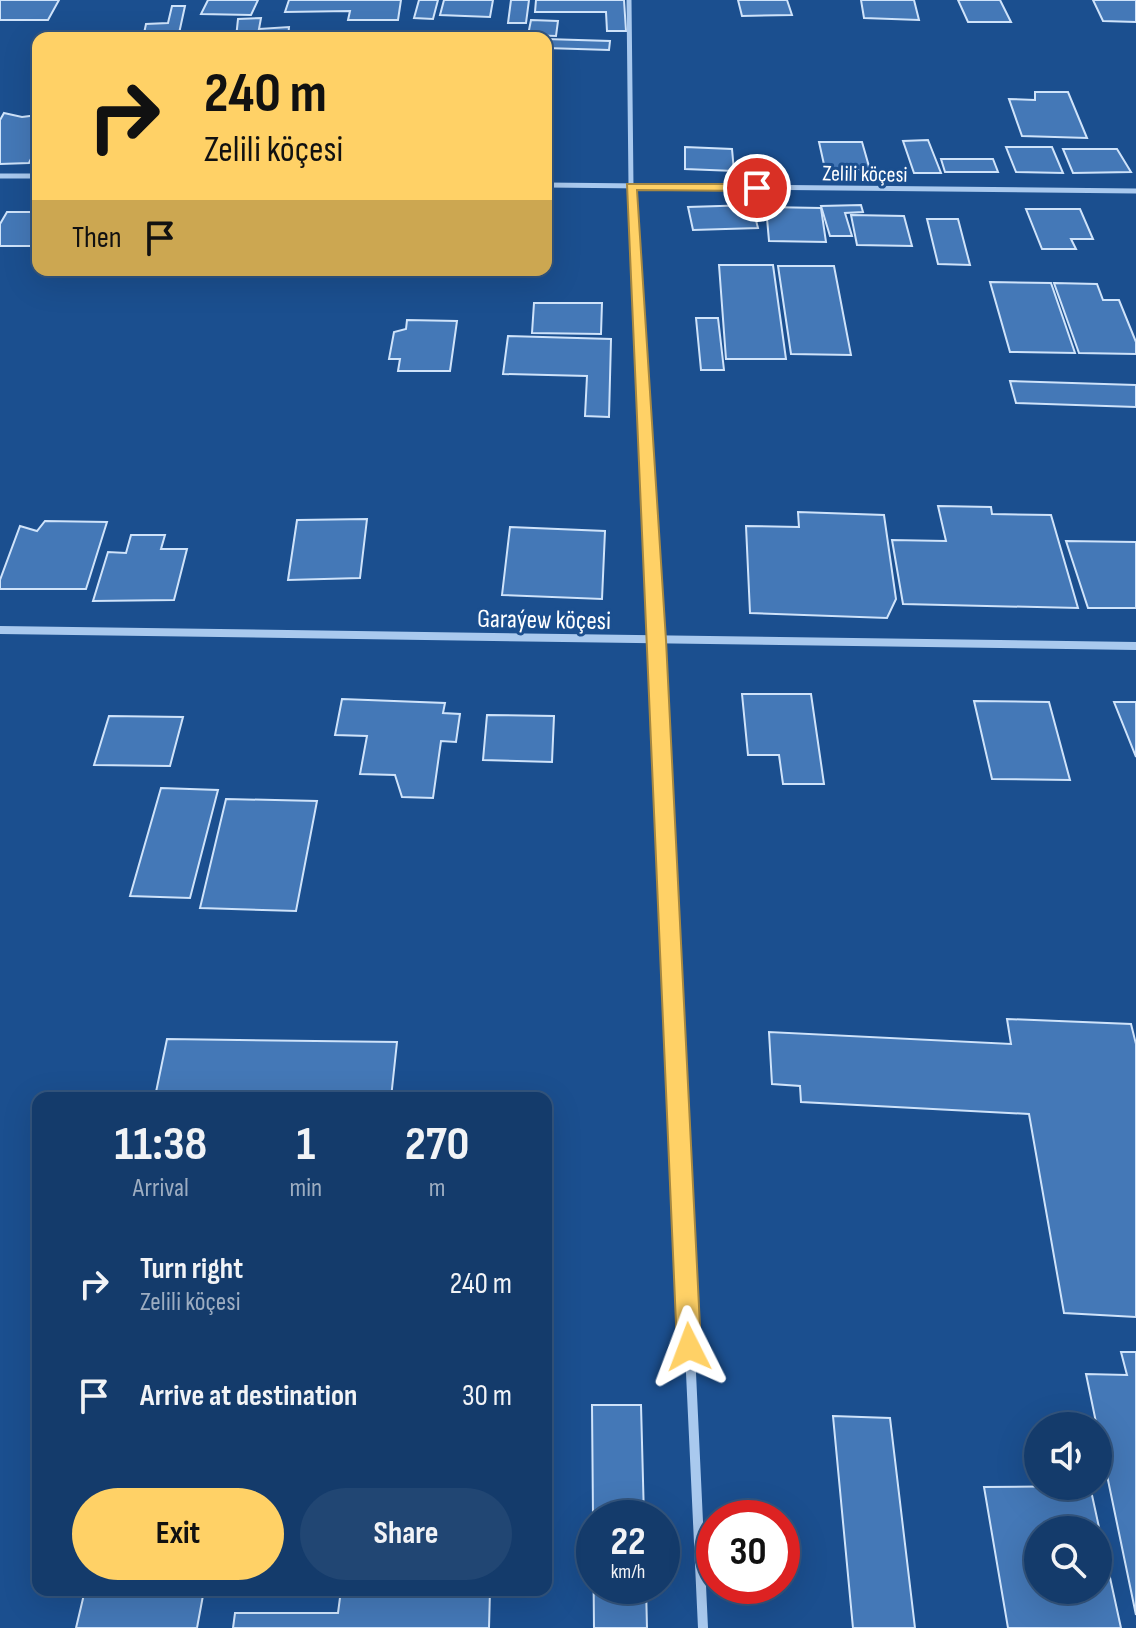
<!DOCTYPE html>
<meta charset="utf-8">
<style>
:root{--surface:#143b6b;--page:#214673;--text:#f1f3f6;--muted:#9dadc1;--line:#33557e;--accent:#ffd166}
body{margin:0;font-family:"Sofia Sans Condensed",sans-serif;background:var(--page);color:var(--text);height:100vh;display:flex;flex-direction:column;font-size:30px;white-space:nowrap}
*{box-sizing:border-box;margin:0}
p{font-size:26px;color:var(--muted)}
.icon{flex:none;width:44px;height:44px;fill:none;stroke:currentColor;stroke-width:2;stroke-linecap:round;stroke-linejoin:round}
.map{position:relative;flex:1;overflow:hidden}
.panel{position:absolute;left:32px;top:1092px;width:520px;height:504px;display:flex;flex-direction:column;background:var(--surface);border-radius:16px;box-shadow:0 8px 32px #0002,0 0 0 2px var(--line)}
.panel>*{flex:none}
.hud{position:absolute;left:32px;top:32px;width:520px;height:244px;border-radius:16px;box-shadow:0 8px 32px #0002,0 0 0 2px var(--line);background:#ffd166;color:#111;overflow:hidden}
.buttons{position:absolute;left:1024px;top:1412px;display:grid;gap:16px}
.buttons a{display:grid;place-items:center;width:88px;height:88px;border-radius:50%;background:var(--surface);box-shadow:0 8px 32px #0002,0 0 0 2px var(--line);font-size:40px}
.speed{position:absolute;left:576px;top:1500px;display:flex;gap:16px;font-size:40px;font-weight:700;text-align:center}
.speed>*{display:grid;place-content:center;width:104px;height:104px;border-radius:50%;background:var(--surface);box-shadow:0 8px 32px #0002,0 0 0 2px var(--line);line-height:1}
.speed small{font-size:20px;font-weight:400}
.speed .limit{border:12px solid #d22;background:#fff;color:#111}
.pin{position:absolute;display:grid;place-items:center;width:68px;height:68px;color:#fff;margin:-34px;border:4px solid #fff;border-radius:50%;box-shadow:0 2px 8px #0007}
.me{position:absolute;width:88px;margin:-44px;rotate:357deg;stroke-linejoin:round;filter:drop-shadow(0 0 6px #0008)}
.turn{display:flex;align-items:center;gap:28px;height:168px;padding:0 40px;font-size:36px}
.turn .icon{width:104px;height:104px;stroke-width:2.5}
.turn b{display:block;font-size:56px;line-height:68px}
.then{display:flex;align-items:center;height:76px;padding:0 40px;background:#0003;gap:16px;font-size:30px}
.eta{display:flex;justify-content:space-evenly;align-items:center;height:136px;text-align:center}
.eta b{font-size:48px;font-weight:700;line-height:56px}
.cta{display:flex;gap:16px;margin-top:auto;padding:16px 40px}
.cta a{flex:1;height:92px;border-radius:48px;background:var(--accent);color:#111;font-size:32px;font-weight:700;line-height:92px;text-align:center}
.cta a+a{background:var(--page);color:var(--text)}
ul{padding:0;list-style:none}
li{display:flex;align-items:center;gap:24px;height:112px;padding:0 40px}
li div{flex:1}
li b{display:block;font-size:30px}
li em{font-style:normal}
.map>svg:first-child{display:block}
.building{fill:#4478b7;stroke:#cfe3fa;stroke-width:2;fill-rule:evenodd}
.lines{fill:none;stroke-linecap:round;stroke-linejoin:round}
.street-far3{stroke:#a9c9ee;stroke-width:5}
.street-far2{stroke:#a9c9ee;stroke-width:6}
.street-far1{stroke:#a9c9ee;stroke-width:8}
.street{stroke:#a9c9ee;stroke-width:10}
.route{fill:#ffd166;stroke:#a68842;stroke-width:2}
.labels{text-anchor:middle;stroke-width:6;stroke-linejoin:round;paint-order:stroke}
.far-street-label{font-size:22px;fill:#fff;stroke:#1b4f8f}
.street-label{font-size:26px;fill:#fff;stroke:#1b4f8f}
</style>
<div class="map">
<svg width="1136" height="1628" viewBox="0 0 1136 1628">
<rect width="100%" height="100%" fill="#1b4f8f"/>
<g class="building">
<path d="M0,0H59L48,20H0Z"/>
<path d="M208,0H258L251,15L201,14Z"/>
<path d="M289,0H401L398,20H348L350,11L285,12Z"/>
<path d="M419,0H438L433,19L414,18Z"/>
<path d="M444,0H493L490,17L440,15Z"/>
<path d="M511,0H529L526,23H508Z"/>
<path d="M536,0H624L626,31H607L606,12H535Z"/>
<path d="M738,0H787L792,15L742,16Z"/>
<path d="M861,0H914L919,20L864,18Z"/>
<path d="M958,0H1000L1011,22H968Z"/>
<path d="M1093,0H1136V22L1103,21Z"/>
<path d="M172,6H185L178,38H143L146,24L168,23Z"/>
<path d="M261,18L259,29L289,27L288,38H236L238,19Z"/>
<path d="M531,20L558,21L556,36L528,35Z"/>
<path d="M546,39L610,41L609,50L546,48Z"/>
<path d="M1035,92H1068L1087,138L1022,136L1009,99L1035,100Z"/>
<path d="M4,113L22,117L38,115V144L29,163L0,164V120Z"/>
<path d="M928,140L941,173H914L903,141Z"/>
<path d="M819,142H862L870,170L825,169Z"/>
<path d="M685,147L732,149L734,171L685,169Z"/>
<path d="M1006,147H1052L1063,173L1016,172Z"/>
<path d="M1063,149H1117L1131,172L1073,173Z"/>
<path d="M941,159H993L998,172H945Z"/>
<path d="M752,205L758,228L693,230L688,207Z"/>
<path d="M861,205L863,212L845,213L852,236H830L821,206Z"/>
<path d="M766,207L821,208L826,242L769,241Z"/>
<path d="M1026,209H1080L1093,239H1071L1076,249H1042Z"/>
<path d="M7,212H38V246H0V224Z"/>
<path d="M851,215L904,216L912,246L857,245Z"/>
<path d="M927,219H958L970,265L938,264Z"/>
<path d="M719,265H773L786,359H726Z"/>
<path d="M778,266H834L851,355L791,354Z"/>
<path d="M990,282L1051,283L1075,353L1010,352Z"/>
<path d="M1054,283L1097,284L1103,300H1119L1136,342V354L1079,353Z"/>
<path d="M534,303H602L601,334L532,333Z"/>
<path d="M696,318H718L724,370H701Z"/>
<path d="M407,320L457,321L450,371H398L400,359H389L394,332L406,329Z"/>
<path d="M508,336L611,339L609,417L585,416L587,376L503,374Z"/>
<path d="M1010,381L1136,385V407L1016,403Z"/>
<path d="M938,506L991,507L992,514L1051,515L1078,608L903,604L892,540L946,541Z"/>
<path d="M798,512L884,515L896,599L887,618L750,613L746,526L799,527Z"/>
<path d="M367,519L360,578L288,580L297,520Z"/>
<path d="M45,521L107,522L86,589H0V580L20,526L37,531Z"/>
<path d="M510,527L605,531L602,599L502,595Z"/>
<path d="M131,535H165L161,549H187L174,600L93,601L108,552L126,553Z"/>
<path d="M1066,541L1136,542V608H1088Z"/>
<path d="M742,694H811L824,784H783L779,755H748Z"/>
<path d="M342,699L445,703L443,713L460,714L456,742L441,741L433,798L402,797L395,775L360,774L367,736L335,735Z"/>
<path d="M974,701L1049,702L1070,780L992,779Z"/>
<path d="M1114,702H1136V757Z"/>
<path d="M487,715L554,716L552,762L483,760Z"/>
<path d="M109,716L183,717L170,766L94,765Z"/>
<path d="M161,788L218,790L190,898L130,896Z"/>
<path d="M226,799L317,801L296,911L200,908Z"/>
<path d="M1007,1019L1131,1024L1136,1044V1317L1064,1313L1029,1114L801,1102L800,1086L772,1084L769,1032L1011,1044Z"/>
<path d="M167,1039L397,1042L391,1098H256L257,1094L156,1092Z"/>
<path d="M1121,1352H1136V1615L1086,1374L1127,1375Z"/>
<path d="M592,1405H641L644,1518H594V1586H646L647,1628H594Z"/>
<path d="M833,1416L890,1418L915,1628H853Z"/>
<path d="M1090,1486L1121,1628H1008L984,1487ZM1038,1530H1098V1590H1038Z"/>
<path d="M85,1590H204L197,1628H76Z"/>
<path d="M341,1590H490L489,1628H233L235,1613H338Z"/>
</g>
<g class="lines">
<g class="street-far3">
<path d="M629,0L631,186L636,268"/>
<path d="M0,176H38"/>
<path d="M546,185L1136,191"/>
</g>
<path class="street-far2" d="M636,266L655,612"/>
<g class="street-far1">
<path d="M655,610L676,1056"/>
<path d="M0,630L1136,646"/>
</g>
<path class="street" d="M676,1054L703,1628"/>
</g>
<path class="route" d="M627,184H757L763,188L757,191L637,190L666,640L701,1347L698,1356L689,1359L681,1356L677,1347Z"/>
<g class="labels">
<g class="far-street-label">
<text transform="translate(865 173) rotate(1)" y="8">Zelili köçesi</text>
</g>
<g class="street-label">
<text transform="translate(544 619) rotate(1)" y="9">Garaýew köçesi</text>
</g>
</g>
</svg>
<div class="buttons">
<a><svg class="icon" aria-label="sound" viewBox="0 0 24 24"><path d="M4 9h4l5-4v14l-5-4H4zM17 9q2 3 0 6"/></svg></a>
<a><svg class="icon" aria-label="search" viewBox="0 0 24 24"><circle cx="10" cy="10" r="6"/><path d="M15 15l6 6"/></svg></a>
</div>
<div class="speed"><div>22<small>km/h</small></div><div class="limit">30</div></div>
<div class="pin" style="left:757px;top:188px;background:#d93025"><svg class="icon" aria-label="arrive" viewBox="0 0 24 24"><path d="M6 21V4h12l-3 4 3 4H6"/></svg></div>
<svg class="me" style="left:689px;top:1347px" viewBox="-20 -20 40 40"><path d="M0-17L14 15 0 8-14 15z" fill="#ffd166" stroke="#fff" stroke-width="4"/></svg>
<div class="hud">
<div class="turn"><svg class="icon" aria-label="right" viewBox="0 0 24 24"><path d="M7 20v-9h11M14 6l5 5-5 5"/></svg><div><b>240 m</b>Zelili köçesi</div></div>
<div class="then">Then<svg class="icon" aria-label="arrive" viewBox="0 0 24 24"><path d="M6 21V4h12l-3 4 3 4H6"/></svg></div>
</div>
<section class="panel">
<div class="eta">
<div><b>11:38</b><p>Arrival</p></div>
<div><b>1</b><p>min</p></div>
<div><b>270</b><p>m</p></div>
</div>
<ul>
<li><svg class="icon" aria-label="right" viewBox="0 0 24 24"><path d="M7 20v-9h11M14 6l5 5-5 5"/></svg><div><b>Turn right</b><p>Zelili köçesi</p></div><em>240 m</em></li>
<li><svg class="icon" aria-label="arrive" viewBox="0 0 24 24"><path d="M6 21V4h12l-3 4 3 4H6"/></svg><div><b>Arrive at destination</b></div><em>30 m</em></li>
</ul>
<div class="cta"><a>Exit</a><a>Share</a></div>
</section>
</div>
